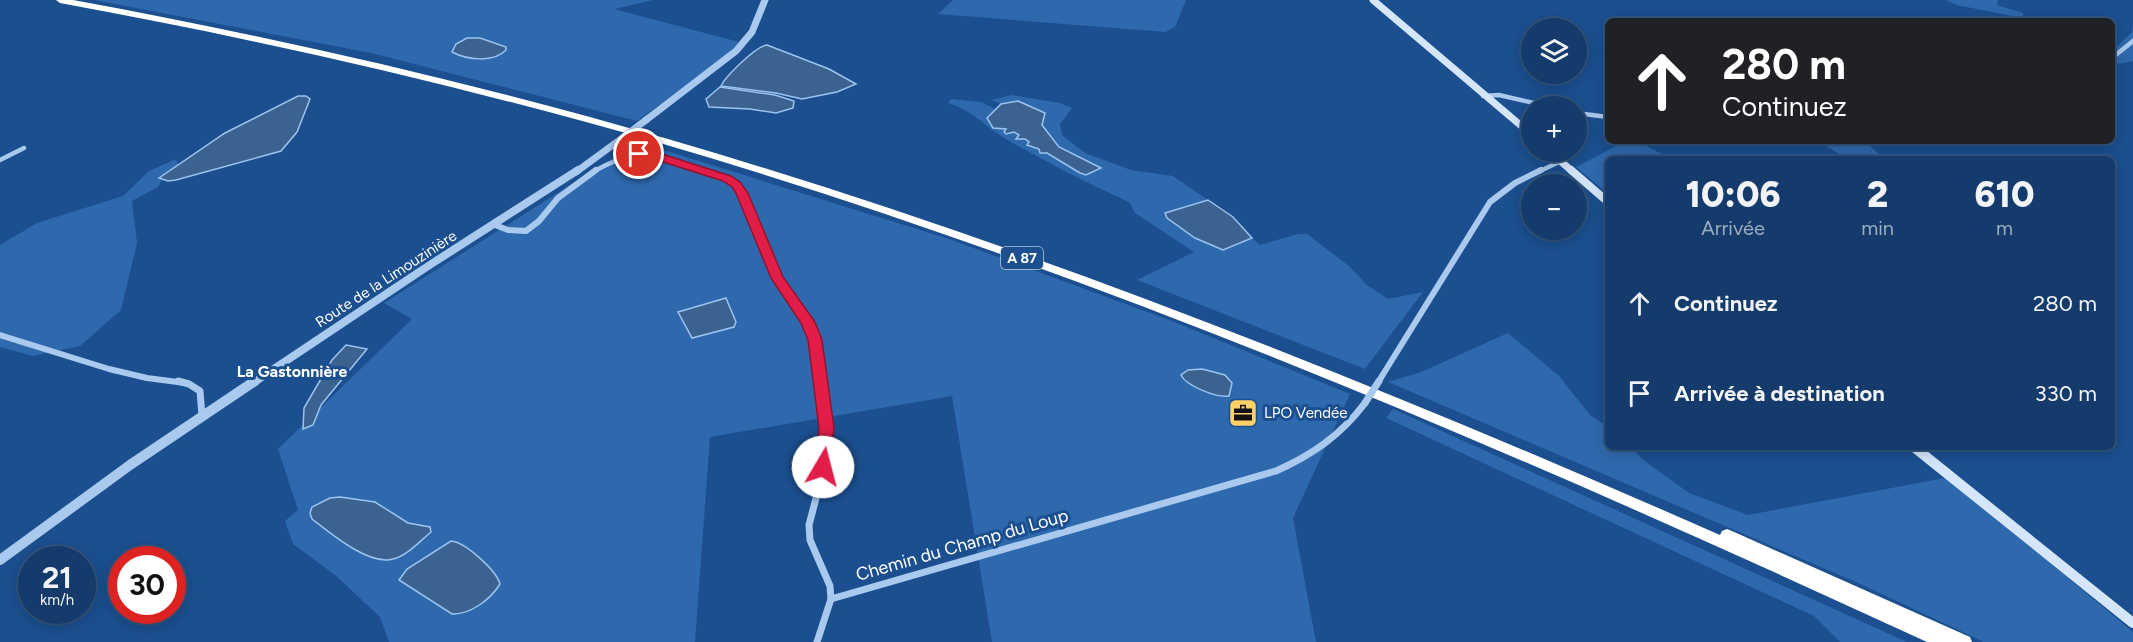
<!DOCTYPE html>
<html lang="fr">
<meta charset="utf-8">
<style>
:root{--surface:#143b6b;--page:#214673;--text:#f1f3f6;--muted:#9dadc1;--line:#33557e}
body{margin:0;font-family:Figtree,sans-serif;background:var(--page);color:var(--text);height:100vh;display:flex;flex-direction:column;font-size:22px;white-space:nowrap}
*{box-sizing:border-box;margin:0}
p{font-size:20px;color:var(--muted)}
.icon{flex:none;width:33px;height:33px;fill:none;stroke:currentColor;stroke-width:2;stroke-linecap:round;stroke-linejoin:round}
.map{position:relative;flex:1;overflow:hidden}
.panel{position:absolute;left:1605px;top:156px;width:510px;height:294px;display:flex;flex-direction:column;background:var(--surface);border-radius:9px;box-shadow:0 3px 15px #0003,0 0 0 2px var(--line)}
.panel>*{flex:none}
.hud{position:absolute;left:1605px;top:18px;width:510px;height:126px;border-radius:9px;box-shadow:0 3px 15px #0003,0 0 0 2px var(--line);background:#202124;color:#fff;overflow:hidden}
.buttons{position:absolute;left:1521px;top:18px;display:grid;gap:12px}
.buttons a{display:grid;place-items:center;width:66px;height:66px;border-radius:50%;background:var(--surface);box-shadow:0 3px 15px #0003,0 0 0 2px var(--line);font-size:30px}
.speed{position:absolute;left:18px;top:546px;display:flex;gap:12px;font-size:30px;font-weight:700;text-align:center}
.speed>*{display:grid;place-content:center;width:78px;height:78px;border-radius:50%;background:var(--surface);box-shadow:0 3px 15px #0003,0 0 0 2px var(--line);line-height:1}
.speed small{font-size:15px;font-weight:400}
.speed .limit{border:9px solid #d22;background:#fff;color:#111}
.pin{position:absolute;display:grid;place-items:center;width:51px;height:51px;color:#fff;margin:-26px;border:3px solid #fff;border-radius:50%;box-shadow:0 2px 6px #0007}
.me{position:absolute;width:66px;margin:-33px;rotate:8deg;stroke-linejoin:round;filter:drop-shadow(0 0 4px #0008)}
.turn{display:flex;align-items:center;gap:21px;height:126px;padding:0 18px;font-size:27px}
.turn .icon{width:78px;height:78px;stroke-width:2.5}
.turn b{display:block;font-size:42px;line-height:51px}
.eta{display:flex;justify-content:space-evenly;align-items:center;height:102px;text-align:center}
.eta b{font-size:36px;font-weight:800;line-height:42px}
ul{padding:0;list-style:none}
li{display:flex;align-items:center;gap:18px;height:90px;padding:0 18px}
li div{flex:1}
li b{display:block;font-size:22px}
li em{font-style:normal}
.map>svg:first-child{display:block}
.green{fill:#2e69ad}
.water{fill:#3c6290;stroke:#9cc4f0;stroke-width:1.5}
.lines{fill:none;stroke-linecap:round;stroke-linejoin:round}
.minor-far2{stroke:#a9c9ee;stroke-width:4.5}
.minor-far1{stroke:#a9c9ee;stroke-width:6}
.minor{stroke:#a9c9ee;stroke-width:7}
.tertiary-far2{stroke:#a9c9ee;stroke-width:7}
.tertiary-far1{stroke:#a9c9ee;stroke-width:8}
.tertiary{stroke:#a9c9ee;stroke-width:10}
.secondary-far2{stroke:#d6e6fa;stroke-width:7}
.secondary-far1{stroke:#d6e6fa;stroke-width:8}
.secondary{stroke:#d6e6fa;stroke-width:10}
.motorway{fill:#fff;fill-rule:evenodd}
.minor-bridge-far1{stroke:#a9c9ee;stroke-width:6}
.minor-bridge{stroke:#a9c9ee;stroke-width:7}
.tertiary-bridge{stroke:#a9c9ee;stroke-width:7}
.route{fill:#e11d48;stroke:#92132f;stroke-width:1.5}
.labels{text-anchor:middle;stroke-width:6;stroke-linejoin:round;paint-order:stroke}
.shield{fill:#1b4f8f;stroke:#bbcadd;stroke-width:1.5}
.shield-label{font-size:14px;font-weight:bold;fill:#fff}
.street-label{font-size:15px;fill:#fff;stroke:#1b4f8f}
.poi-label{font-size:15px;fill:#fff;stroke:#1b4f8f;text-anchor:start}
.neighbourhood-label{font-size:16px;font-weight:bold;fill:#fff;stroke:#1b4f8f}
.near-street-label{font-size:18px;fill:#fff;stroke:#1b4f8f}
</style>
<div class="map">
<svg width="2133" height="642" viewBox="0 0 2133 642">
<rect width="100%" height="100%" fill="#1b4f8f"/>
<g class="green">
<path d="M94,0H653L614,9L739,42L726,56L637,121L371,53Z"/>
<path d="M953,0H1186L1175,27L1165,32L938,14Z"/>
<path d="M1946,0H1998L1997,5L2023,13V18L1956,5Z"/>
<path d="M2133,26V61L2112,65V51L2132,32Z"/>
<path d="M1011,95L1060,103L1072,108L1060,124L1062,135L1085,153L1131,170L1173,176L1208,200L1166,214L1223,250L1252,238L1260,245L1298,234H1307L1349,266L1368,286L1388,299L1423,292L1365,369L1137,280L1194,252L1135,213L1129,202C1087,183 1046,162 1006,139C986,127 970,109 948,103L951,99L981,102L995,109L987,118L992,124L1014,132L1080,173L1042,124L1006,102L1001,104L992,100Z"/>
<path d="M1626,141H1636L1672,159H1608V194L1576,167Z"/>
<path d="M1817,141H1864L1879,154L1880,159H1848Z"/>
<path d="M638,142L949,239L1172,321L1350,394L1293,518L1316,642H992L952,396L710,437L695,642H389L380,617L335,575L293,544L285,521L298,510L278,449L412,319L384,303Z"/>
<path d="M176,159L178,165L159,177L162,180L158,187L132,201L137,243L121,310L80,346L33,356L0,347V245L37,223L123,196L149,171Z"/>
<path d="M1508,333L1559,376L1590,415L1608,427V447H1632L1642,459L1689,493L1748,515L1945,478L1982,506L2133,632V642H1984L1856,582L1388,382L1421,372Z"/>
<path d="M1393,409L1907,642H1840L1814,616L1386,418Z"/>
</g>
<g class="water">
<path d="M467,38H480L506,47V50C494,63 467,60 452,52L456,44Z"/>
<path d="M767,45L829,69L856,84L837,92L802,99L776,93L721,86C725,77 756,46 767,45Z"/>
<path d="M720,87L775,95L794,101L793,108L776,113L750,109L709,107L706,99Z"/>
<path d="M298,96H306L310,99L297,132L281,151L176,180L168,181L159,178L225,133Z"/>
<path d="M1018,101L1045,113L1042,125L1059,147L1101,168L1086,175L1080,173L1047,153H1040L1039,149L1027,145L1029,142L1025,139H1016L1019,135L1014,132L1006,134L1004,132L1006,129L993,128L987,118L1001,104Z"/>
<path d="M1208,200L1233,217L1252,238L1223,250L1195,238L1167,218L1165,213Z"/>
<path d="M726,298L736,322L734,327L692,338L678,312Z"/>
<path d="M346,345L367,349L321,405L313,425L303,429L304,408L332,360Z"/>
<path d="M1202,369L1225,375L1232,383L1229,396C1217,398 1186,386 1181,375L1188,370Z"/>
<path d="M340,497L375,502L408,523L430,527L431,532C420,541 407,556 393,559C369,566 330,533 312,519L310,513L312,507L330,498Z"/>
<path d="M451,541C465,542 496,570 500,584C491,599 470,615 452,614L399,580L407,569Z"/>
</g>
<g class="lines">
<g class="minor-far2">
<path d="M2112,58L2133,41"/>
<path d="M1483,96L1499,95L1547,106"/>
<path d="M1576,113L1608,117"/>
<path d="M0,160L24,148"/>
<path d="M593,172C636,146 663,155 708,172"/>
<path d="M1538,172L1561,161"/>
</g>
<g class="minor-far1">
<path d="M704,170L736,184L742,193L777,277L808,322L818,353L821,383"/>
<path d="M495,225L508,230L526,231L539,221L558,198L596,170"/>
<path d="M0,335L109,369L147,378L185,383"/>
<path d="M1382,376L1490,202L1515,183L1541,170"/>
</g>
<g class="minor">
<path d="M178,381L189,384L200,391L202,416"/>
<path d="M831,599L1276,471C1312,455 1341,435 1365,403"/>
<path d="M817,642L831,599L830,586L810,540L809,525L820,483L827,439L821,381"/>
</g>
<g class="tertiary-far2">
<path d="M646,120L736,51L752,32L765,0"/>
<path d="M576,172L621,139"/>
</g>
<path class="tertiary-far1" d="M253,383L428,266L578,170"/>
<path class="tertiary" d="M0,560L130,465L255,381"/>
<g class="secondary-far2">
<path d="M1373,0L1532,135"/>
<path d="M1550,152L1573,172"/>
</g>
<path class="secondary-far1" d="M1571,170L1608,202"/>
<path class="secondary" d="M1914,447L2133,623"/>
<path class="motorway" d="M56,0H73C274,37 472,82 668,139C1028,244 1377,384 1720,535L1722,531L1727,529L1732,531L1970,637L1972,642H1927C1515,452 1097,271 660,143C463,86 262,40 60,3Z"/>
<path class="minor-bridge-far1" d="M1378,383L1382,376"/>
<path class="minor-bridge" d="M1365,403L1379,381"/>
<path class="tertiary-bridge" d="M621,139L646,120"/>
</g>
<path class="route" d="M639,151L662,154L731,176L740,182L748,193L783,277L815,322L822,340L834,428L828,472H817L815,467L819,428L808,340L801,323L771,278L736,193L732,187L723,181L657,160L635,157L633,154Z"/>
<defs>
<g id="office-square" transform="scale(1.5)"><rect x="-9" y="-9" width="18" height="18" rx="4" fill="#ffd166" stroke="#1b4f8f"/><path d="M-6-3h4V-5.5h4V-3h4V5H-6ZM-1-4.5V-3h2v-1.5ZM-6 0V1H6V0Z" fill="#111"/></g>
</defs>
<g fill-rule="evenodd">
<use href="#office-square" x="1243" y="413"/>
</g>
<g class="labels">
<rect class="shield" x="1001" y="247" width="42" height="22" rx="4.5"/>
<g class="shield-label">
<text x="1022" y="263">A 87</text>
</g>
<g class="street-label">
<text transform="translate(386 279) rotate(-33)" y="5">Route de la Limouzinière</text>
</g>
<g class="poi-label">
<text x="1264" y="418">LPO Vendée</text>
</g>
<g class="neighbourhood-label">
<text x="292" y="377">La Gastonnière</text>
</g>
<g class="near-street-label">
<text transform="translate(962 545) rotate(-16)" y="6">Chemin du Champ du Loup</text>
</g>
</g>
</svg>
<div class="buttons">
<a><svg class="icon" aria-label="layers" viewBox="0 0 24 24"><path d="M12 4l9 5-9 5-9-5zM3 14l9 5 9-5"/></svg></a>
<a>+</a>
<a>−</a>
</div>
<div class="speed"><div>21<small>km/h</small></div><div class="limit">30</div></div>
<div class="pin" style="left:639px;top:154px;background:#d93025"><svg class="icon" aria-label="arrive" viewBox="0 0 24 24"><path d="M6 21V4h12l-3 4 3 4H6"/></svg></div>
<svg class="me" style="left:823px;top:467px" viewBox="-20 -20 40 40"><circle r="19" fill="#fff"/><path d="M0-13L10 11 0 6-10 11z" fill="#e11d48"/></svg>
<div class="hud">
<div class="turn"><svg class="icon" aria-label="ahead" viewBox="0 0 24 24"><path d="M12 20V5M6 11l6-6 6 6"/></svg><div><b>280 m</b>Continuez</div></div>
</div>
<section class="panel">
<div class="eta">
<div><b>10:06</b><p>Arrivée</p></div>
<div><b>2</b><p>min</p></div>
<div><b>610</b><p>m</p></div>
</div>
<ul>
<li><svg class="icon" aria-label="ahead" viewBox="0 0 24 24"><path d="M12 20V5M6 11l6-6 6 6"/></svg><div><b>Continuez</b></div><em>280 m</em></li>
<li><svg class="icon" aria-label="arrive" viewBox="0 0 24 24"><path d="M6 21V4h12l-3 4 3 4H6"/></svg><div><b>Arrivée à destination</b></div><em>330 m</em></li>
</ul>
</section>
</div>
